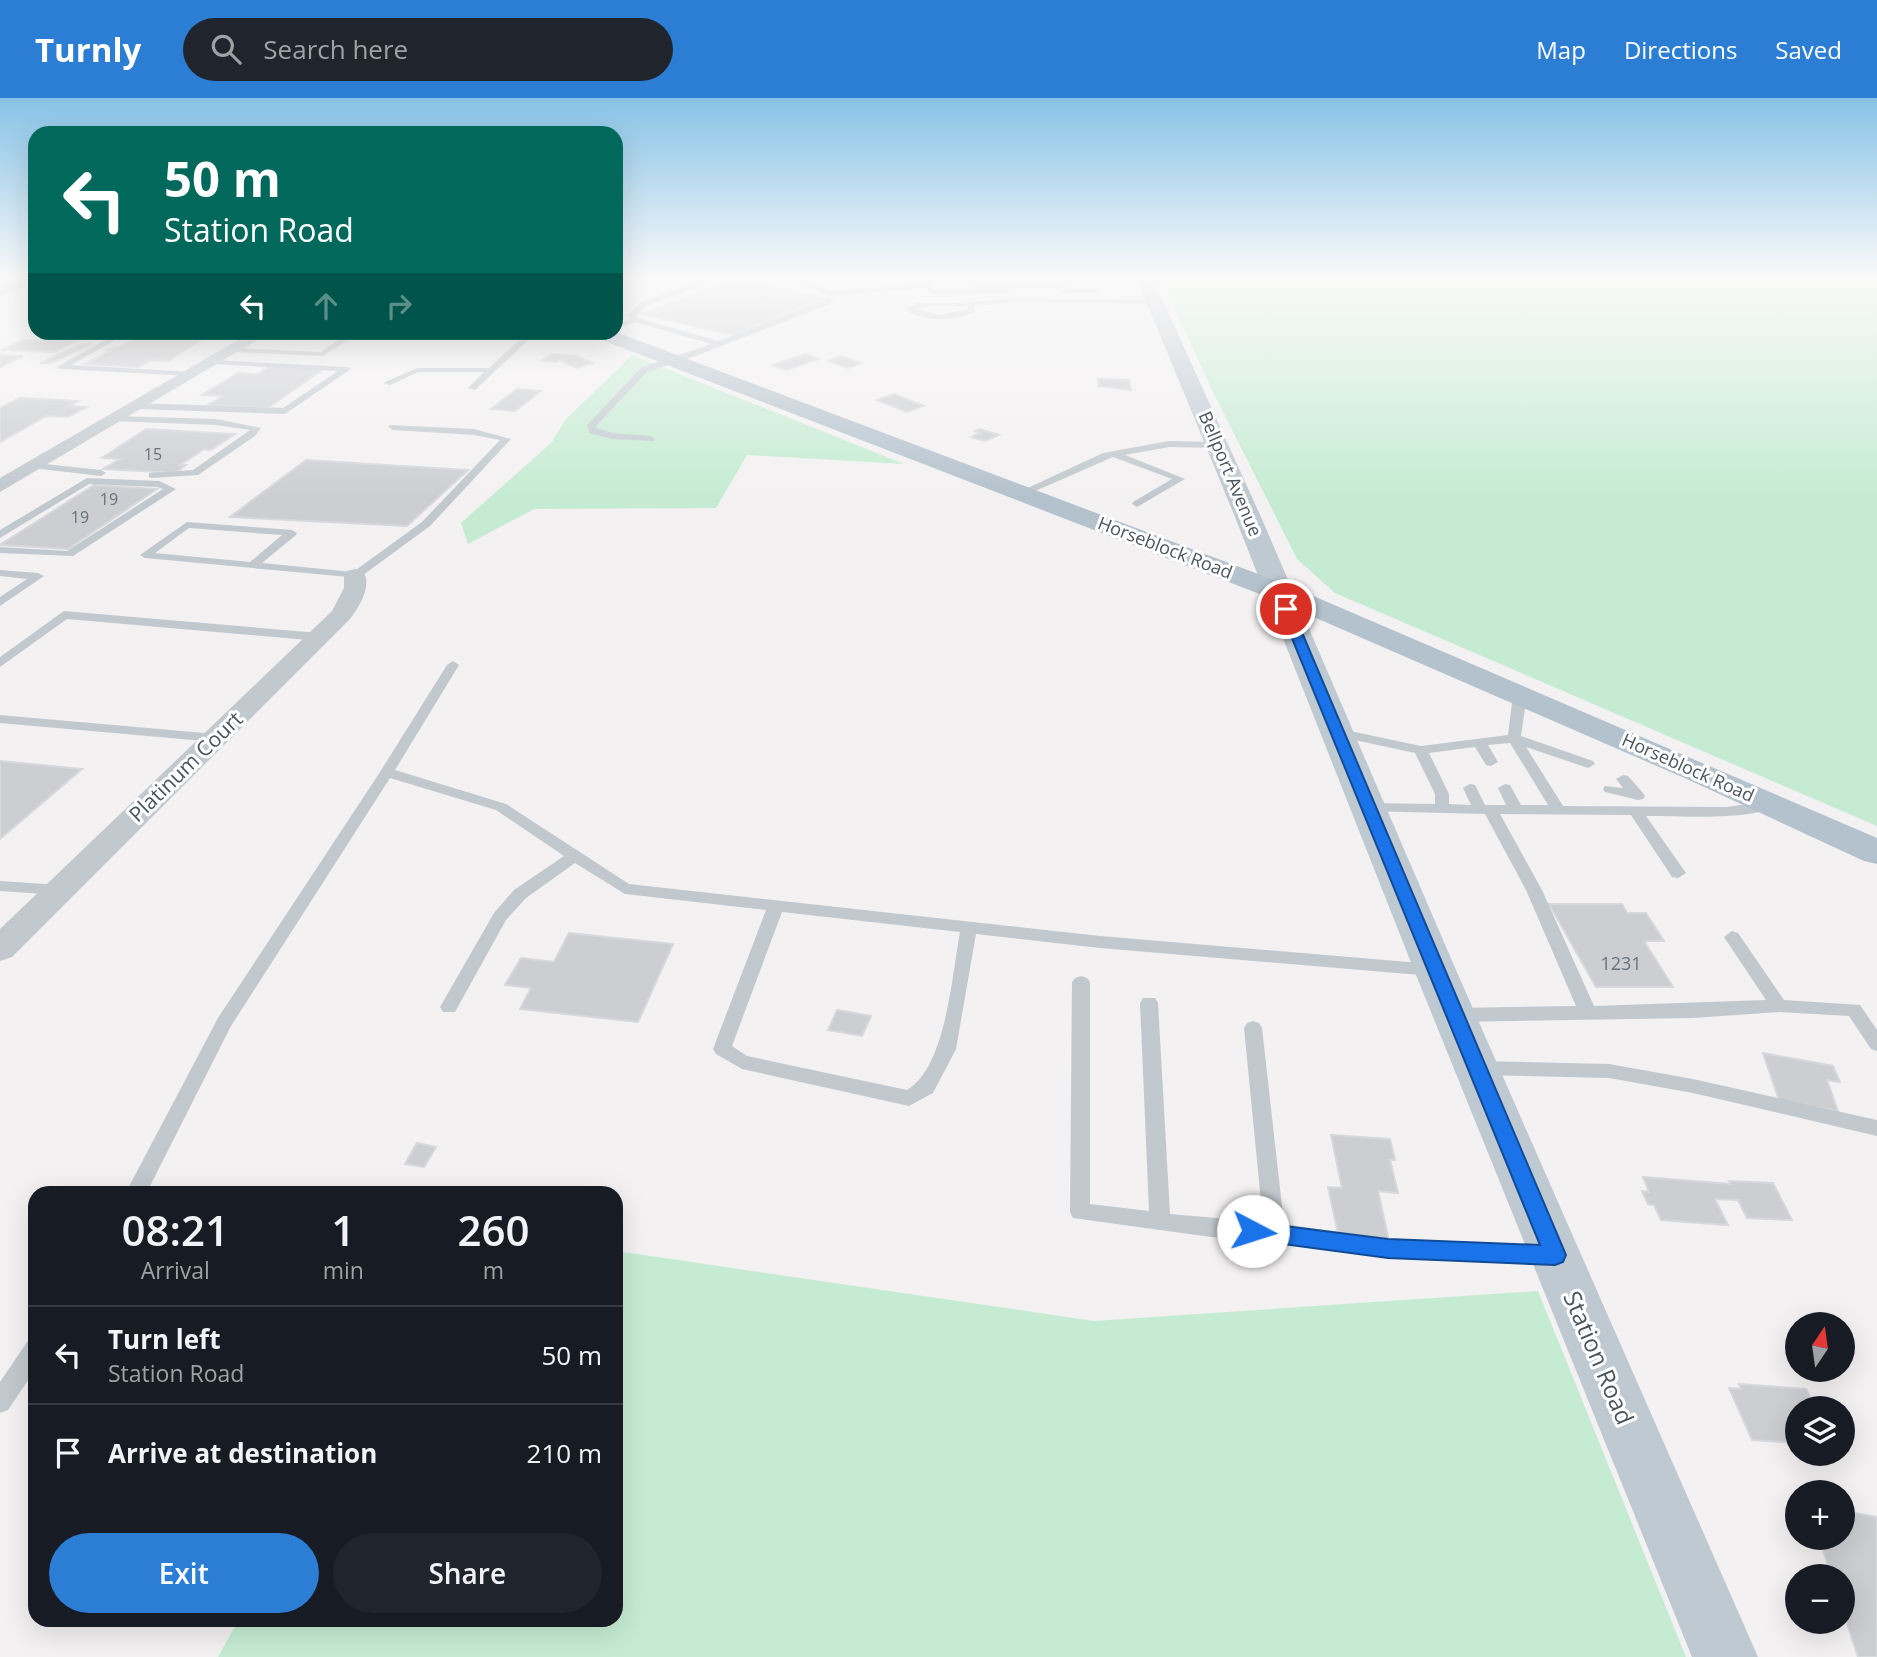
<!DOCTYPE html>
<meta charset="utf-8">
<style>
:root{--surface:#171b24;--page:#20242c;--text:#f1f3f6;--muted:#9ea1a6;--line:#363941;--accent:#2b7ed4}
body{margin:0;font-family:"Open Sans",sans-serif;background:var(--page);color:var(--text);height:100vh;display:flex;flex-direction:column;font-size:26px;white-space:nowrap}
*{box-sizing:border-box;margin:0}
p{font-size:23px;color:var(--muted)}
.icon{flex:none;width:38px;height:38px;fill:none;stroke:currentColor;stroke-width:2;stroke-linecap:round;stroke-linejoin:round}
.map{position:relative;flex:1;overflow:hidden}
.details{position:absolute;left:28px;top:1088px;width:595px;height:441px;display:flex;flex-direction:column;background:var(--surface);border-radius:21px;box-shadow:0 7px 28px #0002}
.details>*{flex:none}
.top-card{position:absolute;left:28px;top:28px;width:595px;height:214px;border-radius:21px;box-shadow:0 7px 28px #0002;background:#00695c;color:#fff;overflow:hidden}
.needle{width:46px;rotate:13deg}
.buttons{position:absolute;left:1785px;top:1214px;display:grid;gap:14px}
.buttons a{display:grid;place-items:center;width:70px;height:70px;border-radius:50%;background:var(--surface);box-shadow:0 7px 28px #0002;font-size:35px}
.pin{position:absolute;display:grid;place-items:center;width:60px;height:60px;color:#fff;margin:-30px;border:4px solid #fff;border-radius:50%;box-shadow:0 2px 7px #0007}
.me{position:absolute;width:77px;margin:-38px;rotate:95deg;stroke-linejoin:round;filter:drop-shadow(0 0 5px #0008)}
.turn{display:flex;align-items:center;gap:24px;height:147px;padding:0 21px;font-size:32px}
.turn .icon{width:91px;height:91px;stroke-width:2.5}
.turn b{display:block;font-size:49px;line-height:60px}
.lanes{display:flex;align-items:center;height:66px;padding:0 21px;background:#0003;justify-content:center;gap:35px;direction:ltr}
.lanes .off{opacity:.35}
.eta{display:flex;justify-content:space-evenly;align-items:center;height:119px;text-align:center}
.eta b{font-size:42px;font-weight:600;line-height:49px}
.cta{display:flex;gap:14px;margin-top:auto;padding:14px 21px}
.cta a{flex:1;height:80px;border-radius:42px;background:var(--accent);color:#fff;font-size:28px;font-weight:600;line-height:80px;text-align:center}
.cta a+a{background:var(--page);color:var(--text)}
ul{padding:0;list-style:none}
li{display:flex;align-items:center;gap:21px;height:98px;padding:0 21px;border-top:2px solid var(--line)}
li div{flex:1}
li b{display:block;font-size:26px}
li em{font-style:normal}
header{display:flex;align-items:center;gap:42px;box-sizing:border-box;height:98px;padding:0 35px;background:var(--accent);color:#fff}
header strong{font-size:33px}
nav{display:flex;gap:38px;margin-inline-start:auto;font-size:24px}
.search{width:490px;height:63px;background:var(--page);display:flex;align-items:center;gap:18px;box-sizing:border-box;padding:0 24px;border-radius:38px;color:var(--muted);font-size:26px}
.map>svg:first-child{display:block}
.green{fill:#c5ecd2}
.building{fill:#ccced2;stroke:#d6d8dc;stroke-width:2}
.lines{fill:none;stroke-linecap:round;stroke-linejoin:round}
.lane{fill:#c1c9ce;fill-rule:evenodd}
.street{fill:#c1c9ce;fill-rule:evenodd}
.secondary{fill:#bfc9d1;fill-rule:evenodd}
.primary{fill:#b4c2cd;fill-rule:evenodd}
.route{fill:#1a73e8;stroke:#114b97;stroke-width:2}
.labels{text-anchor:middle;stroke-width:6;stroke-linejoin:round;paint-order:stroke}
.far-number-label{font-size:16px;fill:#6b737a}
.far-street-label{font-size:18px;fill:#4b555d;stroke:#fff}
.number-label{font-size:18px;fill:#6b737a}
.street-label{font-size:21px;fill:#4b555d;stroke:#fff}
.near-street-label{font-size:24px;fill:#4b555d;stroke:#fff}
</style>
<header>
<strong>Turnly</strong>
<div class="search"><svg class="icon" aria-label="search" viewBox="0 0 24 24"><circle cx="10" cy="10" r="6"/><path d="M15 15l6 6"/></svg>Search here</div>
<nav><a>Map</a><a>Directions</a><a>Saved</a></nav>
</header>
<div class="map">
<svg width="1877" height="1559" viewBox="0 0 1877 1559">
<rect width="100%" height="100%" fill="#f3f1f2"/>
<g class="green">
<path d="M1161,181H1877V728L1335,495L1297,461L1212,292Z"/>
<path d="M632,257L904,366L747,357L716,410L534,411L468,446L461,425L552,344L565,322Z"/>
<path d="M616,1153L1094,1223L1538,1193L1686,1559H218L238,1523L616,1522Z"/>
</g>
<g class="building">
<path d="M738,181L825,200L732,237L642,216Z"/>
<path d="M973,181H1066L1069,190H973Z"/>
<path d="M60,234H94L55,254L2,252L23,242L42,243Z"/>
<path d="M146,234H213L168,263L151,262L138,269L85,266L113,252H104L119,249Z"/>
<path d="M81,246H92L51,265H40Z"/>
<path d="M551,256L576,258L593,265L577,270L561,263L567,261L563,260L557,264L542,263Z"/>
<path d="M805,256L819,261L786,272L772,267Z"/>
<path d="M0,257L23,258L0,269Z"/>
<path d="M841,258L862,265L848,270L828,263Z"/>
<path d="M271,267L326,269L268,310L208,307L223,298L202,297L238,275L258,276Z"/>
<path d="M1098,281L1129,282L1131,292L1099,288Z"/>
<path d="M517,291L541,293L515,313L491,311Z"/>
<path d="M894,296L924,308L907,314L877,302Z"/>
<path d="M20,300L78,303L68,308L87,309L68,319L46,318L0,344V310Z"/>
<path d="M146,331L235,336L211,352L204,351L180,367H186L175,375L103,371L120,361L102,360Z"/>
<path d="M980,331L999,337L985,343L971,339L980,335L975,333Z"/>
<path d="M306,362L468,372L407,428L230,419Z"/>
<path d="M94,387L157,391L68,451L0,447Z"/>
<path d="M0,663L82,671L0,741Z"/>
<path d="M1549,806H1622L1627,815H1646L1664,843H1644L1673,889H1596Z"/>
<path d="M569,835L673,846L638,924L520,911L531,890L505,887L521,860L554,864Z"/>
<path d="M837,912L871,918L862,938L828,932Z"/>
<path d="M1763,955L1833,968L1840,984L1827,982L1838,1013L1779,1002Z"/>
<path d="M1331,1037L1390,1041L1395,1062H1390L1398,1095L1378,1093L1389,1143L1339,1140L1328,1089L1342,1090Z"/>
<path d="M417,1045L436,1049L424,1069L405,1066Z"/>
<path d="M1643,1079L1731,1086L1729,1083L1773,1085L1792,1122L1747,1120L1738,1102L1715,1101L1728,1127L1661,1122L1654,1107L1648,1106L1642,1093L1649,1094Z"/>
<path d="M1739,1286L1806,1291L1811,1300L1828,1301L1833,1311H1797V1345L1752,1342L1729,1290L1741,1291Z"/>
<path d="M1843,1413L1877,1419V1559H1858L1843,1513V1479H1832L1819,1440H1843Z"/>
</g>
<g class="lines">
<g class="lane">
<path d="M708,181H717L647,208L636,217L638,220L718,243L824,202L829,198L792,181H801L830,193L925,186V181H931L933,192L1006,191L1010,193L1006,195L930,196L926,190L837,197L830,206L693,259L647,274L595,329L612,335L650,338L655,341L653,343L612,341L589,335L587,327L641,270L711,246L635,224L616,230V226L631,221L628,217L641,204Z"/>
<path d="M1063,191H1096L1100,193L1096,195H1060Z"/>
<path d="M1017,200L1156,202L1160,204L1156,206L1017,204L974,208L975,214C954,223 926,225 906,212L915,205H959ZM929,208H967L968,211L941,217L915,211Z"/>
<path d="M119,234H130L71,267L193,274L197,276L193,278L61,271L57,269Z"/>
<path d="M350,234H360L323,258L235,254L231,252L235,250L321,254Z"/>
<path d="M528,234H537L475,292L468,290L484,274H418L390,287L383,285L417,270H489Z"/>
<path d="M211,262L347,269L351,271L285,316L136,311L132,308L136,305L283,310L338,273L214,266Z"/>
<path d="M116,318L216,321L261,330L255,338L198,377L152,380L149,379V375L193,372L250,332L216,327L113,323V319Z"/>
<path d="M390,327L474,331L511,341L430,428L359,480L145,460L140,457L187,424L292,432L297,435L296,437L262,465L353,474L422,424L500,342L474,337L393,332L388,329ZM189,430L282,437L250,464L155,455Z"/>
<path d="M1169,343L1218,344L1223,347L1218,350L1169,349L1125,357L1185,381L1137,409L1132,406L1133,404L1172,381L1113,359L1026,397L1017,395L1103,355Z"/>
<path d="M35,365L101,372L106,375L101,378L32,370L30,368Z"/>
<path d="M87,380L159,383L176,391L73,458L0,455V449L67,453L163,391L157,389L89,386L0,440V432Z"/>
<path d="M0,472L38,475L44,478L0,508V499L27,481L0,478Z"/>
<path d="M64,513L319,535L325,539L319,543L67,521L0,569V559Z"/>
<path d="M453,563L459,567L395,672L506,706L629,786L1100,838L1432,866L1438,868L1441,872L1438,876L1432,878L1100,850L976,836L956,951L933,995L909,1008L742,971L716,956L713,951L766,812L625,796L575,765L526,800L506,822L455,914H443L440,909L494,815L514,792L564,758L496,712L390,680L231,928L146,1096H125L218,920L380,674L447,567ZM782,814L960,834C952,877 946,969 907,992L747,958L732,948Z"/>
<path d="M1520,593L1527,597L1521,638L1593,663L1595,666L1588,670L1526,649L1563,708L1727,709L1769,703L1776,707C1759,723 1672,718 1646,718L1686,775L1678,780L1672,779L1631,717L1500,716L1542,792L1594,908L1766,902L1724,839L1732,833L1738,835L1784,902L1860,907L1877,932V953L1871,951L1849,918L1779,914L1693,920L1456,924L1450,922L1447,917L1450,912L1456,910L1576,908L1526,792L1485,716L1363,713L1361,710L1368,705L1435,706V696L1415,655L1336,638L1329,634L1336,630L1421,648L1508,637L1513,597ZM1510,645L1548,707H1521L1510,687L1505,686L1498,690L1506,707H1485L1475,687L1470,686L1463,690L1471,707L1449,706V696L1429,655L1475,649L1486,667L1491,668L1498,664L1488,647Z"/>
<path d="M0,617L216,636L223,640L216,644L0,625Z"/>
<path d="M1623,677L1628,678L1643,695L1645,698L1643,701L1638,702L1605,694L1603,691L1605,688L1623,690L1616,681Z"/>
<path d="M0,783L60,787L68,792L60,797L0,793Z"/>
<path d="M1081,878L1087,880L1090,884V1106L1149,1113L1140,905L1143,900H1155L1158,905L1170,1116L1263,1124L1244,930L1247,925L1253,923L1259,925L1262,930L1284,1126L1388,1141L1549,1148L1557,1150L1560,1157L1557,1164L1549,1166L1388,1159L1274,1143L1211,1139L1073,1120L1070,1114L1072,884L1075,880Z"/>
<path d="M1480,963L1609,966L1693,981L1877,1022V1038L1693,995L1609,980L1480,977L1473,975L1471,970L1473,965Z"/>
<path d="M35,1241V1272L8,1312L0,1315V1284L27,1244Z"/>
</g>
<g class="street">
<path d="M21,181H35V185L0,198V189Z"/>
<path d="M252,234H271L0,394V380Z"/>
<path d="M355,471L363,473C373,487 359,509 350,521L12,859L0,863V831L332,513L344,490V478L347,473Z"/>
</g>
<path class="secondary" d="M1137,181H1153L1261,419L1456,872L1758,1559H1692L1414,872L1235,419Z"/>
<path class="primary" d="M590,234H616L1290,488L1877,740V766L1864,763L1689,682L1270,500L592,238Z"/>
</g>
<linearGradient id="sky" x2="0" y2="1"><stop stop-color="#87c3e7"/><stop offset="0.45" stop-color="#faf9f9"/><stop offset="1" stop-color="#faf9f9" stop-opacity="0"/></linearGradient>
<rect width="1877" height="399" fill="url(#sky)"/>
<path class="route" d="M1282,509L1292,511L1566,1157L1563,1164L1555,1167L1388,1160L1253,1142L1246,1140L1243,1133L1246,1127L1253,1124L1388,1141L1540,1147L1280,511Z"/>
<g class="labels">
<g class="far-number-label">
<text x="153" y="362">15</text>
<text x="109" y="407">19</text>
<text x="80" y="425">19</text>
</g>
<g class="far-street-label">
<text transform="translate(1230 376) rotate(67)" y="6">Bellport Avenue</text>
<text transform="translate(1165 450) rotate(21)" y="6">Horseblock Road</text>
<text transform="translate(1688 670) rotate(24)" y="6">Horseblock Road</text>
</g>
<g class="number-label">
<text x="1621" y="872">1231</text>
</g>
<g class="street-label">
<text transform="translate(186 669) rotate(-44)" y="7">Platinum Court</text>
</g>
<g class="near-street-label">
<text transform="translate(1598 1260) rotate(67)" y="8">Station Road</text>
</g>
</g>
</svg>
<div class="buttons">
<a><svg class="needle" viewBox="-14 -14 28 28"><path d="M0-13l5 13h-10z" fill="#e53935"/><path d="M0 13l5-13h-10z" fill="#9ea1a6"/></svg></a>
<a><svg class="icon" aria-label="layers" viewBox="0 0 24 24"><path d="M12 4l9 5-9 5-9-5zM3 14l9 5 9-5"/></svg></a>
<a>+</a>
<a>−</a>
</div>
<div class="pin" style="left:1286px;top:511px;background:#d93025"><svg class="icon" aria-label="arrive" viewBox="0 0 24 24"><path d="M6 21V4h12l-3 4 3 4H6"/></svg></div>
<svg class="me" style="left:1253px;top:1133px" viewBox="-20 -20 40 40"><circle r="19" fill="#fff"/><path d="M0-13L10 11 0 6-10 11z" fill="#1a73e8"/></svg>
<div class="top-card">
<div class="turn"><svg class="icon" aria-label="left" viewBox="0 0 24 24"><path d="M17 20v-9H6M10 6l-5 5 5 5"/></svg><div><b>50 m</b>Station Road</div></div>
<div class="lanes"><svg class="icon" aria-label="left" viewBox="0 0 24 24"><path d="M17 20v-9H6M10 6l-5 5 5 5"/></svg><svg class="icon off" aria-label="ahead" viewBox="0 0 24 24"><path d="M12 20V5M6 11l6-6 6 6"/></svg><svg class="icon off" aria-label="right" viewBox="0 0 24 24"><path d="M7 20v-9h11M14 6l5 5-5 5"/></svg></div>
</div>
<section class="details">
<div class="eta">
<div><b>08:21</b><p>Arrival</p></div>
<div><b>1</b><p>min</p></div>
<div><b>260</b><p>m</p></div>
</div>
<ul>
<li><svg class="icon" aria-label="left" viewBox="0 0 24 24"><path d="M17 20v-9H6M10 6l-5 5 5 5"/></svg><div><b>Turn left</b><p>Station Road</p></div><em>50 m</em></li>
<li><svg class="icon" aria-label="arrive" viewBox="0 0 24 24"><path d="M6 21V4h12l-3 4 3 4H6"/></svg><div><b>Arrive at destination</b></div><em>210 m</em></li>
</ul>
<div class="cta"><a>Exit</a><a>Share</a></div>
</section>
</div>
